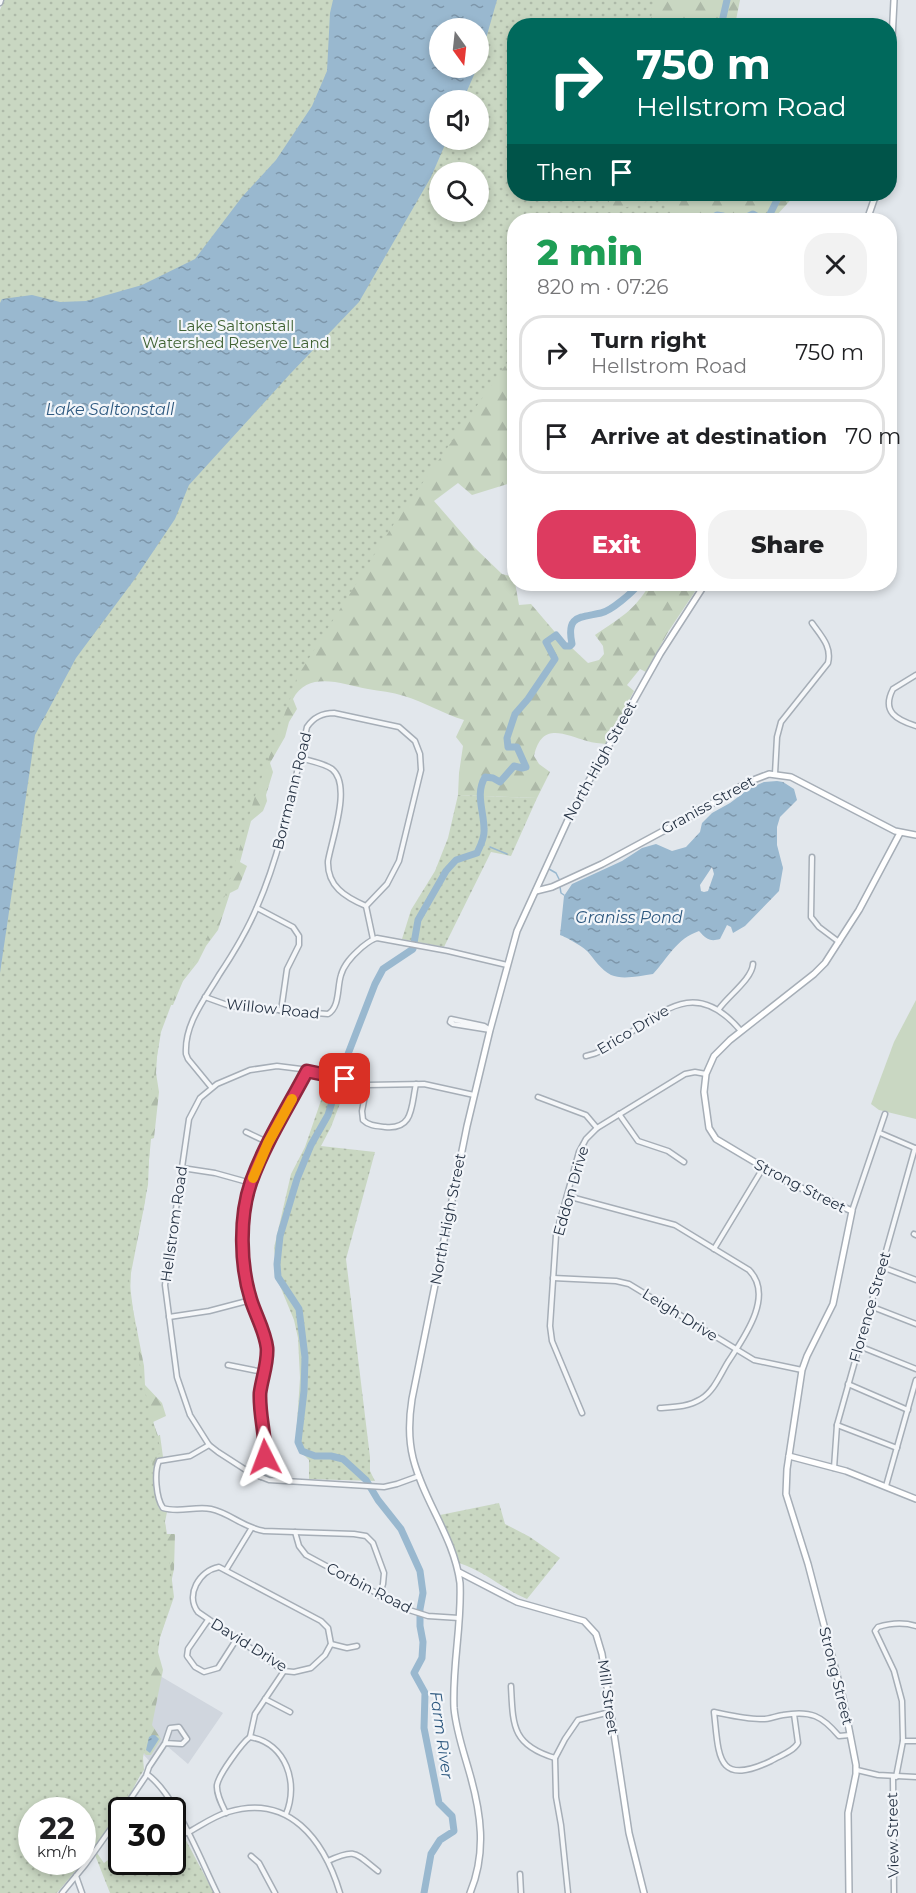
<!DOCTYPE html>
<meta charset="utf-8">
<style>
:root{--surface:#fff;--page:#f2f2f2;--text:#202124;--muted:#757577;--line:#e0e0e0;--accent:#dd3b60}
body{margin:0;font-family:Montserrat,sans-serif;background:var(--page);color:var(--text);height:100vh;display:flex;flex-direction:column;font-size:22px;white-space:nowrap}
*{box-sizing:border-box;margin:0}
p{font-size:20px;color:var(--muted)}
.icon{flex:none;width:33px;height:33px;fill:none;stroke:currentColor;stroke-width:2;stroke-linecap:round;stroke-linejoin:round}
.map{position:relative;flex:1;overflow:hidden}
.details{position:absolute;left:507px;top:213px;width:390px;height:378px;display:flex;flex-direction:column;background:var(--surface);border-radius:24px;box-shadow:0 3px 9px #0003}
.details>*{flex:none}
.top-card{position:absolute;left:507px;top:18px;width:390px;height:183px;border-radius:24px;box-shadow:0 3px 9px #0003;background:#00695c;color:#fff;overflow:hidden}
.needle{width:39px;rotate:165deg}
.tools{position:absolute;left:429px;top:18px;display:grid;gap:12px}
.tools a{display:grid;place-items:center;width:60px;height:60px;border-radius:50%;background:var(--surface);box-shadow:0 3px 9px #0003;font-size:30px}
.speed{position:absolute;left:18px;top:1797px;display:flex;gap:12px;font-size:30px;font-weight:700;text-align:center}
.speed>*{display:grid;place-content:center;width:78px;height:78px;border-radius:50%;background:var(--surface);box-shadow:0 3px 9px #0003;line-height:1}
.speed small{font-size:15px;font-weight:400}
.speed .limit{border:3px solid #111;border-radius:9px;background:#fff;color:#111}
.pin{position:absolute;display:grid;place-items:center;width:51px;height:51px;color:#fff;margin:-26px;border-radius:12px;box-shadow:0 3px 9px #0006}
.me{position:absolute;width:66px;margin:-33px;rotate:357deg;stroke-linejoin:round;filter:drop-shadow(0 0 4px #0008)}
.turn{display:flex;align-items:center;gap:21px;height:126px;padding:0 30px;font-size:27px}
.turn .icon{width:78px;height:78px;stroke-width:2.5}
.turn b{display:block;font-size:42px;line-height:51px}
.then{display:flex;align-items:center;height:57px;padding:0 30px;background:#0003;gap:12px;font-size:22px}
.round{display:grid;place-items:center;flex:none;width:63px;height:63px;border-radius:24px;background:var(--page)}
.head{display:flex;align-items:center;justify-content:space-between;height:102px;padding:0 30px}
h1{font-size:36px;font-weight:800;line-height:45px;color:#1e9e55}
.cta{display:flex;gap:12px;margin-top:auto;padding:12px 30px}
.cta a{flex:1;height:69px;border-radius:24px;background:var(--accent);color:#fff;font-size:24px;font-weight:800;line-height:69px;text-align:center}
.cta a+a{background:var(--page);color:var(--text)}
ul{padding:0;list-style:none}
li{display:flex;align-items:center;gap:18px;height:75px;margin:0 12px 9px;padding:0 18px;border:3px solid var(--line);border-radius:24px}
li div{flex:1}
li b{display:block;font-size:22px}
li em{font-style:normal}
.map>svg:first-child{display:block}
.built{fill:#d0d6de}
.grass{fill:#c9d7c2}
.forest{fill:url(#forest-firs);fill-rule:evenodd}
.park{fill:url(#park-dots);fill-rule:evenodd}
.water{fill:url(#water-ripples);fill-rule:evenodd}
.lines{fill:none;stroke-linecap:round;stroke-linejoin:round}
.stream{stroke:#99b8cf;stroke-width:1.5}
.river{stroke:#99b8cf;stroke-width:7}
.street-casing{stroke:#a6aeb7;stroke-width:7}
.secondary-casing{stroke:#a6aeb7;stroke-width:8}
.street{stroke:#f5f7f9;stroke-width:4}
.secondary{stroke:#fff;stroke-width:5}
.route-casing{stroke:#90263e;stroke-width:15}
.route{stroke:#dd3b60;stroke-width:10}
.slow{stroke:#f59e0b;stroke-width:10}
.labels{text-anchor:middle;stroke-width:4.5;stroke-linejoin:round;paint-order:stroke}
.park-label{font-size:15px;fill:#406334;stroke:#f2f5f9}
.street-label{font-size:15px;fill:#283546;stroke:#f2f5f9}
.water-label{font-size:16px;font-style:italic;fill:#2d587f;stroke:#f2f5f9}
</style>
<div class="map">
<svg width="916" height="1893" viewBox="0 0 916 1893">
<defs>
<pattern id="forest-firs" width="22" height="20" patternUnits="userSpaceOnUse" patternTransform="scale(1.5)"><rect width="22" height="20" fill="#c9d7c2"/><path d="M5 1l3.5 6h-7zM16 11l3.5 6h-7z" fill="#adb9a8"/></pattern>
<pattern id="park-dots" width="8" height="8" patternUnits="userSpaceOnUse" patternTransform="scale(1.5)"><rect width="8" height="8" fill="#c9d7c2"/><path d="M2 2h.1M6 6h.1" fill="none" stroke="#adb9a8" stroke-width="1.8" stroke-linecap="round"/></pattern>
<pattern id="water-ripples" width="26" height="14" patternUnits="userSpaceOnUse" patternTransform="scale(1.5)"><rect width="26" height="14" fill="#99b8cf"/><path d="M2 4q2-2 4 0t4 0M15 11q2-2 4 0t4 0" fill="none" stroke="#7d96aa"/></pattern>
</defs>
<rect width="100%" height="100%" fill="#e2e7ec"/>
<path class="built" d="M155,1673L223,1713L188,1764L167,1746L154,1766L143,1754Z"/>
<path class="grass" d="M916,1000V1119L879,1110L871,1104L894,1042Z"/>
<g class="forest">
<path d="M640,0H740L735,25L585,26Z"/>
<path d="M478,68L514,194H796L777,215L775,220H691L656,211L514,220V482L472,495L458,483L434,501L475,548L502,574L514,577L519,605L531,604L554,631L588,663L599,660L604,654L603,646L595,635C621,617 634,611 650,584H700L668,632L646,672L640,669L627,685L634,691L606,744C600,743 593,743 587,741C564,735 542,721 534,756L539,764L550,772L537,798L458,795L459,773L463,746L456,737L464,720C443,714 425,702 404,696C392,692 380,691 368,689C342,684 308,670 293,699L297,709L289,722L285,737L270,763L273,772L266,795L267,801L263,811L251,821L240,862L247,866L238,889L230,893L218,930L206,946L198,962L183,981L173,1005H168L158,1040L156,1073L159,1092L154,1138L151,1139L145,1202L131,1273L130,1294L144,1366L145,1385L162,1403L166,1416L153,1422L158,1436L160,1435L163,1457L156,1460L154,1469L158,1505L159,1508L167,1512L165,1522L167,1534H175L174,1569L171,1583L172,1599L160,1637L158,1652L163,1670L152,1725L161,1739L151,1755H146L144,1753L140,1755C141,1758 142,1761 142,1764C143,1788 75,1873 57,1893H0V973L431,177L478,140ZM440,172H478V212H440ZM32,1810H82V1862H32Z"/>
</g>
<g class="park">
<path d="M4,0H654L650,25L514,26V194H611L606,213L666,196L672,220H514V353L395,522L299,674L255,796L226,893L202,949L176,992L161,1032L152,1088L148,1185L129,1278L142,1380L160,1447V1454L152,1455L153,1486L158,1514L164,1515L174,1597L149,1669L152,1703L143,1758L144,1770L83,1860L82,1810H32V1862H81L56,1893H0V10ZM440,28H478V68H440ZM440,100H478V140H440ZM440,172H478V212H440Z"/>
<path d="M458,795L537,798L511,856L491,852L444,947L402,939L411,910L435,871L448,838Z"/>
<path d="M328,1080L347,1085L331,1127L321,1146L375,1152L346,1259L370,1457V1471L375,1481L309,1479V1460L299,1450L296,1439L300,1378L298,1338L294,1320L278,1281L274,1248L291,1174L305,1147Z"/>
<path d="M499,1503L505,1524L530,1537L560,1558L527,1599C503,1589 484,1571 459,1563L440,1515Z"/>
<path d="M173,1816L214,1893H110L95,1855L97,1853L104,1863L121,1850L122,1862H172Z"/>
</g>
<g class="water">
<path d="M333,0H497L479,63L478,28H440V68H477L463,100H440V140H447L431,177L359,302L291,373L189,485L175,519L134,580L76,658L35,735L0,973V303L2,299L32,295L60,302L86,301L142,285L195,259L242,197L276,160L312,106L327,71L330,13Z"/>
<path d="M777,781L783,782L794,789L797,800L780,817L777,827V845L783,868L779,891L745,926L733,933L731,927L727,925L720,939C710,942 706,939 699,931C676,939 668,958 653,974C640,976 622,980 611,975C601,970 594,959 588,952C584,947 566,937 560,935L564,896L572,884L622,861L642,848L656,844L672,851L686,847L700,832L702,823L712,813L730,803L750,788L764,782ZM712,867L714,874L708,891L704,892L701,891L700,885Z"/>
<path d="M152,1735H155L159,1739L150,1753L146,1750L149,1737Z"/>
</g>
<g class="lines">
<g class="stream">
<path d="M481,844L484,845"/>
<path d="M490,847L507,854"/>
<path d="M549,869L556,873L559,879"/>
<path d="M560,887L561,893L564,895"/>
</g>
<g class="river">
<path d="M721,26L727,0"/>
<path d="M709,220L717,215L723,216L728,220"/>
<path d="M746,220L747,217L753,214L763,220H767L778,198L777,194"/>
<path d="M424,1893L431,1854L440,1840L454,1831L452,1816L439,1803L424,1728L425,1693L414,1673L422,1658L423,1642L420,1626V1609L423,1593L420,1571L401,1529L378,1500L366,1480L343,1459L331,1456H315L302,1451L298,1442L304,1391L305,1357L299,1309L278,1277L277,1264L280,1236L297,1179L311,1145L328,1115L343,1067L375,984L383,969L413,949L418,920L446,871L456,860L477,853C480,846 485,838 484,829C484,811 475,794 485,777L493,778L500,782L514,766L522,768L526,767L517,747H508L507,738L515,714L528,699L555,659L546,642L556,635L565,646H570L572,644C566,615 579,618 601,613C611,611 633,592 639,584"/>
</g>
<g class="street-casing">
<g id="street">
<path d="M0,3L1,0"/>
<path d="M916,675L893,689C881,712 897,720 916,726"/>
<path d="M300,758C310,761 323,763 332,769C352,785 332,838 328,861C327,886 345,897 366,906"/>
<path d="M775,774L777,737L781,722L828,663C832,646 821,636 812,623"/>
<path d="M812,857L811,917L819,927L839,942"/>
<path d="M366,906L373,939"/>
<path d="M257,908L293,927L299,936V945L287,969L281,1011"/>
<path d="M205,997L230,1006L328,1014C340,1007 337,987 341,975C344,964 352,956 361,948C366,944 370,940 377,938L448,951L507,965"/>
<path d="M719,1009C728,996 752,979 753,964"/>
<path d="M451,1019L484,1026L490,1030L453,1024L450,1022Z"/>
<path d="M586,1056C601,1053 612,1045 624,1037C668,1007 698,980 741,1031"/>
<path d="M367,1085L362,1111L363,1120C369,1126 377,1126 385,1127C414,1130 411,1106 416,1084"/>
<path d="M211,1087L188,1059L186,1054C184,1024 205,999 219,975C233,954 247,931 257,907C282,850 293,788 307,727C313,718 322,713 334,713L399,727L415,741L420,754L421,770L399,861L387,884L366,906"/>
<path d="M538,1097L586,1115L597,1128"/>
<path d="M619,1114L638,1141L668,1151L684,1162"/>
<path d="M246,1132L269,1143"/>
<path d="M880,1133L915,1148"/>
<path d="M182,1168L215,1173L251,1183"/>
<path d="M567,1196L675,1225L749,1270C775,1296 743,1339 728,1362C720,1375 714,1391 701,1399C688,1407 675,1407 660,1408"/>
<path d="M852,1211L885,1114"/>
<path d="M914,1234L916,1235"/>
<path d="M714,1249L763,1168"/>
<path d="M882,1267L916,1280"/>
<path d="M553,1278L616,1281L629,1284L754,1360L802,1370"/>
<path d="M870,1306L916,1324"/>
<path d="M169,1317L209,1311L251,1300"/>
<path d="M859,1346L916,1369"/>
<path d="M228,1365L263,1372"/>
<path d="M848,1384L908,1410"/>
<path d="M582,1413L552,1341L550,1326L556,1235L579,1152L586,1139L597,1128L685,1074L695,1072L706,1074"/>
<path d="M837,1425L897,1448"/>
<path d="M209,1445L190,1456L159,1461C154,1472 156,1498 163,1508C179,1513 195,1506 211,1509C230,1513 244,1528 264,1531L354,1534L366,1536L373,1543L384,1573L383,1584L379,1596"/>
<path d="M834,1468L837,1425L915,1148"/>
<path d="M419,1476L397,1484L384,1487L269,1480L249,1472L218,1452L209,1445L190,1415L177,1377L165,1285L189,1119L200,1098L217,1084L250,1070L277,1066L301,1069L367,1085L424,1084L474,1095"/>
<path d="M261,1477L265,1444L260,1394L267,1361V1347L251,1300L245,1276L243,1230L251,1183L269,1143L307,1071"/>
<path d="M886,1486L916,1380"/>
<path d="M295,1532L299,1546L306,1555L406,1609L428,1616L459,1618"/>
<path d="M219,1567L321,1621L328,1628L331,1644L325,1655L311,1668L294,1672L284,1671L198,1612C185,1595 199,1571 219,1567Z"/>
<path d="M226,1570L251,1529"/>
<path d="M208,1620L188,1649L187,1656L195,1667L204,1672L218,1668L236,1640"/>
<path d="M331,1644L347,1648L357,1646"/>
<path d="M511,1686C513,1726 512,1745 555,1758"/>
<path d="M265,1699L290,1712"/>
<path d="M794,1714L798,1743C793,1752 779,1756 771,1761C716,1787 719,1756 714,1712C729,1715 745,1719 760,1719C768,1720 775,1716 783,1715C811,1710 822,1716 839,1736L850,1735"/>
<path d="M250,1737L255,1714L284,1671"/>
<path d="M903,1741H916"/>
<path d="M857,1770L878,1775L916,1777"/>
<path d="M147,1774C176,1795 201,1861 217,1893"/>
<path d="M893,1777L894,1893"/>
<path d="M896,1777L903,1741L902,1701L894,1671L875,1631L878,1627C891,1623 903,1622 916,1626"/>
<path d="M123,1810L146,1776L149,1767L165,1743L170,1728L179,1727L187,1739L182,1744L165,1743"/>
<path d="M226,1813C222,1805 216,1794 217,1785C219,1774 242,1743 250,1737C286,1743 299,1783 286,1814"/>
<path d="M187,1833C200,1826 214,1816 228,1812C289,1793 324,1840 340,1893"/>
<path d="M251,1856L259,1863L275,1893"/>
<path d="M328,1861C356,1848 355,1853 378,1871"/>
<path d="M520,1874L521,1893"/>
<path d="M76,1876L82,1893"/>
<path d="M62,1893L85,1865L122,1813"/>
<path d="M568,1893L561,1825L556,1797L555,1758L565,1739L578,1720L610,1712"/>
</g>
</g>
<g class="secondary-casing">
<g id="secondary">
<path d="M890,145L892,124L891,59L894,0"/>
<path d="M867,220L876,194"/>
<path d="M536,891L552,887L602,864L691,816L748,782L769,774L791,777L895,831L916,835"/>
<path d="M789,1456L846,1471L916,1499"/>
<path d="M459,1572L517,1602L584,1621L596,1634L602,1654L629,1833L644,1893"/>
<path d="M470,1893C487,1852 481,1812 469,1771C463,1750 456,1730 454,1708C452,1666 462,1625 460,1583C454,1537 424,1502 413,1458C408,1438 409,1418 412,1399L467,1126L490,1030L517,931L572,811L660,654L705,584"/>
<path d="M849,1893L848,1813L856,1774V1765L843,1698L808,1564L786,1494L787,1469L802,1370L807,1356L833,1304L852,1211L788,1182L716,1139L709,1128L704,1092L706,1074L714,1056L730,1040L814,974L825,963L859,910L900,833"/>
</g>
</g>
<use href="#street" class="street"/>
<use href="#secondary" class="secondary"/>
</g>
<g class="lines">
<g class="route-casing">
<path id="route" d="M265,1457C266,1436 259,1415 260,1393C262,1378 268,1363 267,1348C265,1331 256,1316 251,1300C240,1265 239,1217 251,1182C265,1143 288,1107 307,1071L345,1079"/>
</g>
<use href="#route" class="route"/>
<path class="slow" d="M253,1178L268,1143L292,1099"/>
</g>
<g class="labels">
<g class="park-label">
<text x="236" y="331">Lake Saltonstall<tspan x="236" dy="17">Watershed Reserve Land</tspan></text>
</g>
<g class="street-label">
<text transform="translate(600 761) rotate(-61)" y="5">North High Street</text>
<text transform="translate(292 791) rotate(-76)" y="5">Borrmann Road</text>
<text transform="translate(708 805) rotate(-29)" y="5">Graniss Street</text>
<text transform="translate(273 1009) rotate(6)" y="5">Willow Road</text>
<text transform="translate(633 1030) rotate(-31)" y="5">Erico Drive</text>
<text transform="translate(800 1186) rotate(27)" y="5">Strong Street</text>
<text transform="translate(571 1191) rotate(-74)" y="5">Eddon Drive</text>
<text transform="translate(448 1219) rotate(-79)" y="5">North High Street</text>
<text transform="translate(174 1224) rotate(-82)" y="5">Hellstrom Road</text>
<text transform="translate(870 1307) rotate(-74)" y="5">Florence Street</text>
<text transform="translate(680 1315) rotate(32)" y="5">Leigh Drive</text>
<text transform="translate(369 1588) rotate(27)" y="5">Corbin Road</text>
<text transform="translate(249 1645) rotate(32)" y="5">David Drive</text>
<text transform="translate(836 1676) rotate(76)" y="5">Strong Street</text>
<text transform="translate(608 1697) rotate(82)" y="5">Mill Street</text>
<text transform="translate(893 1835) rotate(-91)" y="5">View Street</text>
</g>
<g class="water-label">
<text x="110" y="415">Lake Saltonstall</text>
<text x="629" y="923">Graniss Pond</text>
<text transform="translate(442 1735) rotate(82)" y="6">Farm River</text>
</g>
</g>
</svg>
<div class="tools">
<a><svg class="needle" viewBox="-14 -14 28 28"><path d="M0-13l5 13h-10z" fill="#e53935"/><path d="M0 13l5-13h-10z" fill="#757577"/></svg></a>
<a><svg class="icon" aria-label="sound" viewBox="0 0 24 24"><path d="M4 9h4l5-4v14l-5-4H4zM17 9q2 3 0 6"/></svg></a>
<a><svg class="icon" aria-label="search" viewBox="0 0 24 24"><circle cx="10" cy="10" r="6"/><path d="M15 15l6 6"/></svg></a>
</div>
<div class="speed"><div>22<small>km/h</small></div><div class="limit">30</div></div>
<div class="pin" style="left:345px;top:1079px;background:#d93025"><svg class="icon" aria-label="arrive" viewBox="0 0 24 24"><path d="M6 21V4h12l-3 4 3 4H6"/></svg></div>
<svg class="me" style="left:265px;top:1457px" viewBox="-20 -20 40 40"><path d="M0-17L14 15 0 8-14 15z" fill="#dd3b60" stroke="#fff" stroke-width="4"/></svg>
<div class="top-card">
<div class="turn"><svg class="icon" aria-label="right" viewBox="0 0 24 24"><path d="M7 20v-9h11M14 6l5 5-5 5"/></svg><div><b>750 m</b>Hellstrom Road</div></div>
<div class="then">Then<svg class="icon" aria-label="arrive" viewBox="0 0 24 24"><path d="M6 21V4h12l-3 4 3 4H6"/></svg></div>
</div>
<section class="details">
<div class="head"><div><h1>2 min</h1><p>820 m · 07:26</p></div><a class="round"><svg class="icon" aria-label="close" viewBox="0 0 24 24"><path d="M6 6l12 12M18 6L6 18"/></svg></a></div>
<ul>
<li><svg class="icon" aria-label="right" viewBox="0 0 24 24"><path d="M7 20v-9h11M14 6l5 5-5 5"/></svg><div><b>Turn right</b><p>Hellstrom Road</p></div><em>750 m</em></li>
<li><svg class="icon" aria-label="arrive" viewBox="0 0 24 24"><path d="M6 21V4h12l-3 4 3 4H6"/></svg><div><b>Arrive at destination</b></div><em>70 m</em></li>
</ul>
<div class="cta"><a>Exit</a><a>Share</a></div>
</section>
</div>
